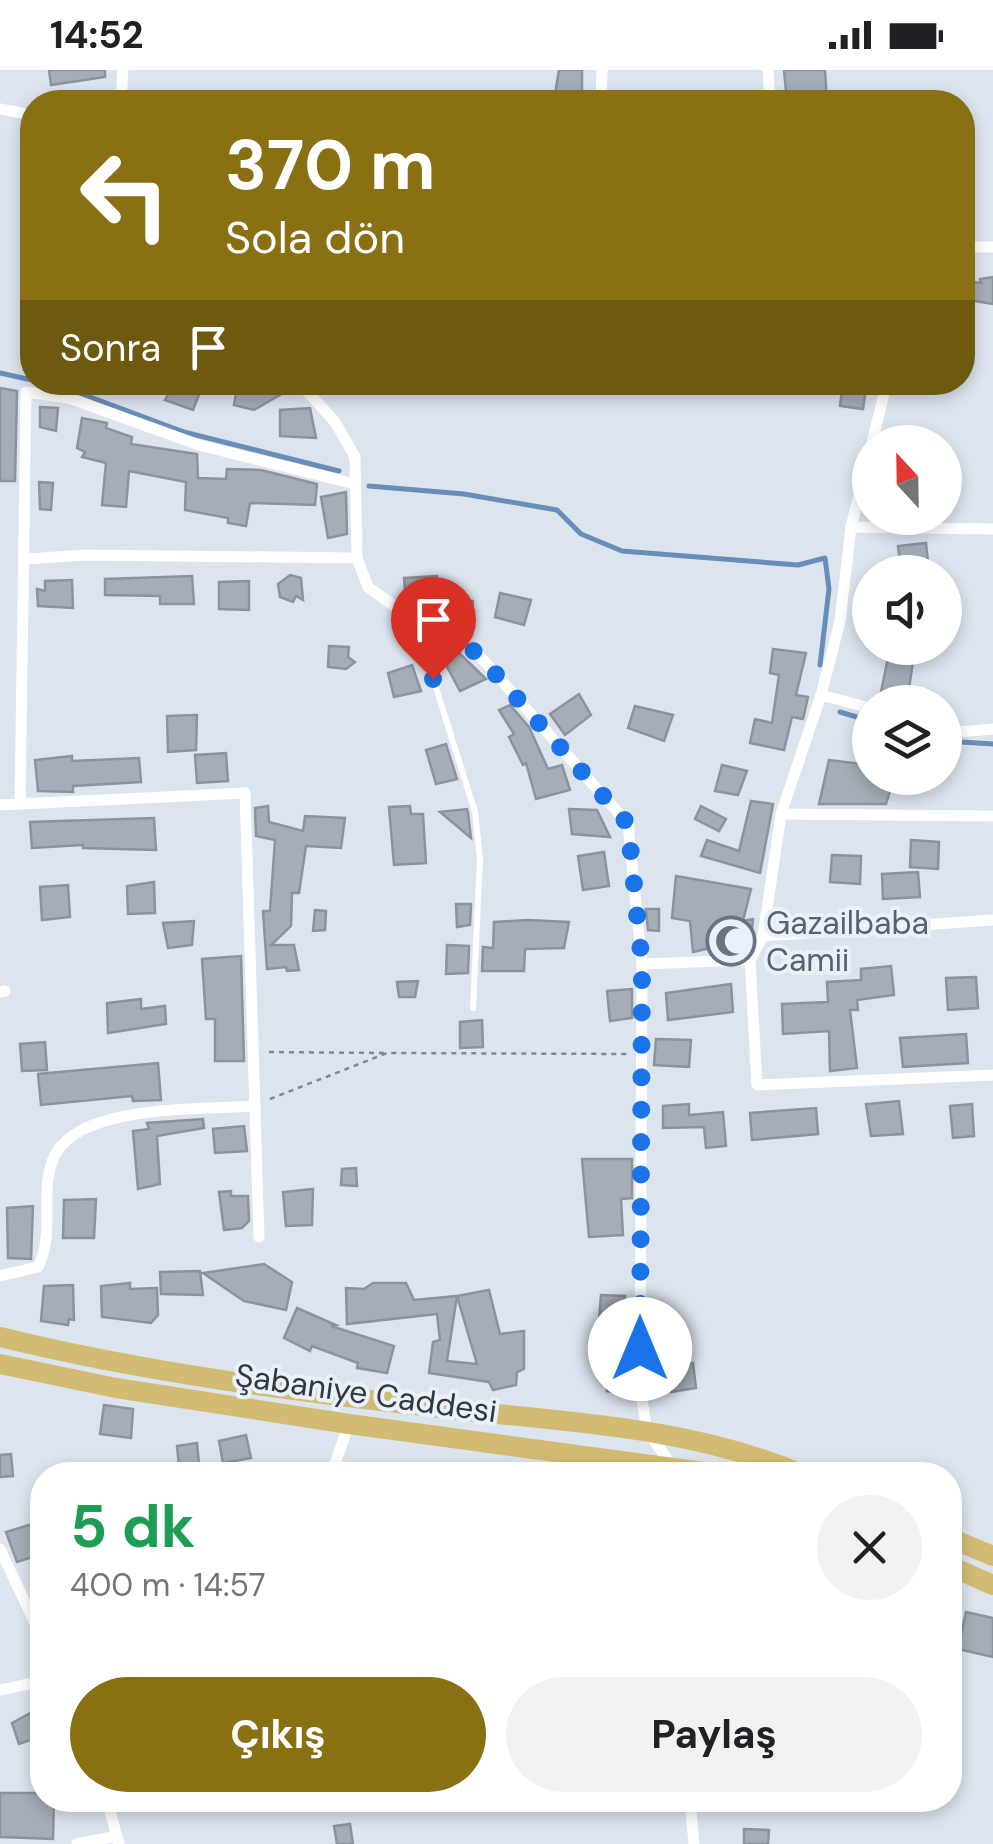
<!DOCTYPE html>
<html lang="tr">
<meta charset="utf-8">
<style>
:root{--surface:#fff;--page:#f2f2f2;--text:#202124;--muted:#757577;--accent:#897113}
body{margin:0;font-family:"DM Sans",sans-serif;background:var(--page);color:var(--text);height:100vh;display:flex;flex-direction:column;font-size:38px;white-space:nowrap}
*{box-sizing:border-box;margin:0}
p{font-size:32px;color:var(--muted)}
.icon{flex:none;width:55px;height:55px;fill:none;stroke:currentColor;stroke-width:2;stroke-linecap:round;stroke-linejoin:round}
.map{position:relative;flex:1;overflow:hidden}
.panel{position:absolute;left:30px;top:1392px;width:932px;height:350px;display:flex;flex-direction:column;background:var(--surface);border-radius:40px;box-shadow:0 5px 15px #0003}
.panel>*{flex:none}
.banner{position:absolute;left:20px;top:20px;width:955px;height:305px;border-radius:40px;box-shadow:0 5px 15px #0003;background:#897113;color:#fff;overflow:hidden}
.needle{width:65px;rotate:338deg}
.controls{position:absolute;left:852px;top:355px;display:grid;gap:20px}
.controls a{display:grid;place-items:center;width:110px;height:110px;border-radius:50%;background:var(--surface);box-shadow:0 5px 15px #0003;font-size:50px}
.pin{position:absolute;display:grid;place-items:center;width:85px;height:85px;color:#fff;margin:-102px -42px;border-radius:50% 50% 50% 0;rotate:-45deg;box-shadow:0 0 10px #0007}
.pin .icon{rotate:45deg}
.me{position:absolute;width:110px;margin:-55px;rotate:0deg;stroke-linejoin:round;filter:drop-shadow(0 0 8px #0008)}
.turn{display:flex;align-items:center;gap:35px;height:210px;padding:0 40px;font-size:45px}
.turn .icon{width:130px;height:130px;stroke-width:2.5}
.turn b{display:block;font-size:70px;line-height:85px}
.then{display:flex;align-items:center;height:95px;padding:0 40px;background:#0003;gap:20px;font-size:38px}
.round{display:grid;place-items:center;flex:none;width:105px;height:105px;border-radius:52px;background:var(--page)}
.head{display:flex;align-items:center;justify-content:space-between;height:170px;padding:0 40px}
h1{font-size:60px;font-weight:700;line-height:75px;color:#1e9e55}
.cta{display:flex;gap:20px;margin-top:auto;padding:20px 40px}
.cta a{flex:1;height:115px;border-radius:60px;background:var(--accent);color:#fff;font-size:40px;font-weight:700;line-height:115px;text-align:center}
.cta a+a{background:var(--page);color:var(--text)}
.status{display:flex;justify-content:space-between;align-items:center;height:70px;padding:0 50px;background:var(--surface);direction:ltr}
.status svg{height:28px;fill:currentColor}
.map>svg:first-child{display:block}
.lines{fill:none;stroke-linecap:round;stroke-linejoin:round}
.stream{stroke:#698db9;stroke-width:5}
.building{fill:#a6adb6;stroke:#8c939c;stroke-width:2.5}
.path{stroke:#83888f;stroke-width:2.5;stroke-dasharray:5 5;stroke-linecap:butt}
.service{stroke:#fff;stroke-width:6}
.minor{stroke:#fff;stroke-width:11}
.trunk{stroke:#d2bc74;stroke-width:20}
.route{stroke:#1a73e8;stroke-width:18;stroke-dasharray:0 32.4}
.labels{text-anchor:middle;stroke-width:8;stroke-linejoin:round;paint-order:stroke}
.worship-label{font-size:32px;fill:#5b616d;stroke:#e9f1fb;text-anchor:start}
.street-label{font-size:32px;fill:#34373b;stroke:#e9f1fb}
</style>
<div class="status"><b>14:52</b><svg viewBox="0 0 49 12"><path d="M0 12V9h3v3zM5 12V6h3v6zM10 12V3h3v9zM15 12V0h3v12zM26 1h20v11H26zM47 4h2v5h-2z"/></svg></div>
<div class="map">
<svg width="993" height="1774" viewBox="0 0 993 1774">
<rect width="100%" height="100%" fill="#dce4ee"/>
<g class="lines">
<g class="stream">
<path d="M0,303L32,310"/>
<path d="M50,312L184,362L339,401"/>
<path d="M369,416L464,424L557,440L581,464L622,481L798,495L825,488L829,519L820,595"/>
<path d="M840,642L870,651"/>
<path d="M945,671L993,674"/>
</g>
</g>
<g class="building">
<path d="M49,0H105V7L51,15Z"/>
<path d="M559,0H582V24H555Z"/>
<path d="M784,0H825L827,32H787Z"/>
<path d="M993,207V234L962,229V210L981,213L980,209Z"/>
<path d="M175,312H204L193,340L165,330Z"/>
<path d="M238,312H277L292,318L254,340L234,335Z"/>
<path d="M843,312H867L863,339L840,336Z"/>
<path d="M0,318L17,321L15,411H0Z"/>
<path d="M40,337L58,338L56,361L40,357Z"/>
<path d="M310,338L316,368L280,366V340Z"/>
<path d="M82,348L107,353L106,358L132,367L131,374L197,384L198,408L226,409L227,399L261,400L317,414L315,435L250,433L246,456L228,453V448L185,440L186,412L129,401L126,437L102,435L106,393L82,387L85,382L77,378Z"/>
<path d="M39,412L53,413L51,440L40,439Z"/>
<path d="M346,422L347,464L328,468L321,427Z"/>
<path d="M926,473L929,502H901L898,476Z"/>
<path d="M290,505L301,508L303,530L296,526L293,532L280,527L278,514Z"/>
<path d="M192,506L194,534H160V526L105,525V509Z"/>
<path d="M437,506L439,530L426,531L425,513L418,532L406,533L404,508Z"/>
<path d="M72,510L73,538L38,536L37,519L45,521V511Z"/>
<path d="M249,511V540L219,539V512Z"/>
<path d="M500,523L531,530L524,555L495,547Z"/>
<path d="M452,528L473,531L471,554L450,552Z"/>
<path d="M329,576L349,577L348,587L355,592L346,599L328,597Z"/>
<path d="M890,578H915L908,625L881,622Z"/>
<path d="M773,579L806,583L796,625L808,627L803,649L792,647L784,680L750,673L755,649L772,653L779,605L770,603Z"/>
<path d="M458,582L486,609L460,621L444,591Z"/>
<path d="M412,595L421,621L394,627L388,603Z"/>
<path d="M579,624L591,645L565,665L550,644Z"/>
<path d="M510,635L529,657L548,699L562,695L570,720L536,729L526,693L523,695L509,667L514,664L499,640Z"/>
<path d="M635,636L673,645L664,671L628,658Z"/>
<path d="M197,645L196,680L168,682L167,646Z"/>
<path d="M446,674L457,709L436,714L426,680Z"/>
<path d="M226,683L228,711L197,713L195,685Z"/>
<path d="M72,686V691L139,688L141,712L73,716V722L38,721L35,690Z"/>
<path d="M829,690L870,695V708H894L886,734H819Z"/>
<path d="M722,695L747,701L738,725L715,721Z"/>
<path d="M751,731L773,734L760,803L701,786L707,770L739,781Z"/>
<path d="M268,736L269,752L303,761L305,746L345,748L341,778L306,776L299,823H292L291,856L271,875H294L299,900L287,901L286,897L267,899L263,841H270L275,770L256,766L255,738Z"/>
<path d="M410,736L411,744H423L426,793L394,795L389,737Z"/>
<path d="M701,736L726,749L719,761L695,749Z"/>
<path d="M467,739L468,743L471,768L440,742Z"/>
<path d="M569,739L597,740L610,767L572,764Z"/>
<path d="M154,748L156,780L83,778V775L32,778L30,752Z"/>
<path d="M911,770L939,772L938,799L910,797Z"/>
<path d="M604,782L609,816L583,820L578,786Z"/>
<path d="M832,785L861,786L860,814L830,812Z"/>
<path d="M918,802L920,827L883,829L882,804Z"/>
<path d="M676,806L751,819L743,851L753,849L751,869L693,882L690,851L672,848Z"/>
<path d="M154,812L155,843L128,844L127,816Z"/>
<path d="M68,815L70,847L42,850L40,817Z"/>
<path d="M456,834H471L470,855L457,857Z"/>
<path d="M646,839H659V861L648,860Z"/>
<path d="M315,840L326,841L325,860L313,861Z"/>
<path d="M527,850L569,852L564,878L525,879L524,901H482L483,877L493,878L494,852Z"/>
<path d="M194,851L192,875L168,878L163,853Z"/>
<path d="M447,875L469,876L468,903L446,904Z"/>
<path d="M241,886L244,991H215V949H206L202,889Z"/>
<path d="M891,896L894,925L857,930L858,940H850L857,998L830,1001L829,961L783,964L782,934L828,932L827,912L861,910V899Z"/>
<path d="M976,907L978,938L948,940L946,908Z"/>
<path d="M418,911L415,927H399L397,912Z"/>
<path d="M731,914L733,942L668,950L666,923Z"/>
<path d="M632,919V948L610,951L607,921Z"/>
<path d="M141,929V939L165,936L166,954L108,963L107,933Z"/>
<path d="M482,950L483,977L460,978V952Z"/>
<path d="M966,964L968,993L903,997L900,968Z"/>
<path d="M656,969L691,970L689,997L654,995Z"/>
<path d="M45,972L47,1000L22,1001L20,974Z"/>
<path d="M158,993L161,1030L133,1031L132,1026L41,1035L38,1004Z"/>
<path d="M899,1031L903,1064L871,1066L866,1034Z"/>
<path d="M689,1034V1045L723,1042L726,1076L706,1078L704,1057L663,1058V1036Z"/>
<path d="M972,1034L974,1066L953,1068L950,1036Z"/>
<path d="M816,1038L818,1064L752,1070L750,1043Z"/>
<path d="M203,1049L204,1058L157,1066L160,1114L138,1119L133,1061L149,1059L147,1053Z"/>
<path d="M244,1056L247,1081L215,1083L213,1059Z"/>
<path d="M582,1089H632V1128L621,1129L623,1165L589,1167Z"/>
<path d="M356,1098L357,1116L341,1115L342,1099Z"/>
<path d="M313,1119L312,1155L286,1156L283,1122Z"/>
<path d="M231,1121V1126H248L249,1151L242,1158L224,1160L219,1122Z"/>
<path d="M96,1129L94,1168H63L64,1130Z"/>
<path d="M33,1136L31,1189L8,1188L7,1138Z"/>
<path d="M264,1194L292,1212L286,1240L244,1231L203,1203Z"/>
<path d="M200,1201L203,1225L161,1224L160,1202Z"/>
<path d="M130,1213V1219L157,1218L158,1245L151,1253L102,1247L101,1216Z"/>
<path d="M373,1213H406L414,1230L457,1226L447,1291L477,1294L457,1226L489,1220L500,1264L524,1261V1299L517,1302L516,1315L493,1320L489,1312L429,1303L433,1272L440,1270L437,1244L347,1254L346,1218L364,1219Z"/>
<path d="M73,1215L74,1250L69,1249L68,1255L41,1251L44,1216Z"/>
<path d="M601,1225L625,1226L615,1275H597Z"/>
<path d="M297,1238L336,1255L331,1256L394,1276L387,1303L357,1298L358,1293L312,1276L310,1281L284,1268Z"/>
<path d="M693,1293L696,1318L671,1322L668,1297Z"/>
<path d="M631,1300V1323L607,1321L611,1301Z"/>
<path d="M104,1335L133,1339L131,1368L100,1364Z"/>
<path d="M246,1365L251,1388L223,1393L219,1371Z"/>
<path d="M197,1373L200,1405H180L177,1376Z"/>
<path d="M11,1384L13,1406L0,1407V1385Z"/>
<path d="M42,1451V1484L17,1492L6,1462Z"/>
<path d="M966,1542L993,1548V1587L958,1579Z"/>
<path d="M34,1641L42,1655V1666L19,1674L12,1653Z"/>
<path d="M0,1723H42V1730H54L53,1769L0,1767Z"/>
<path d="M350,1754L353,1774H337L334,1756Z"/>
<path d="M744,1759L769,1760L768,1774H744Z"/>
</g>
<g class="lines">
<g class="path">
<path d="M269,982L386,983"/>
<path d="M270,1029L387,983L629,984"/>
</g>
<path class="service" d="M415,551L475,742L480,789L473,938"/>
<g class="minor">
<path d="M768,0L770,32"/>
<path d="M121,32L123,0"/>
<path d="M601,32L602,0"/>
<path d="M0,39L32,45"/>
<path d="M962,177H993"/>
<path d="M299,312L335,352L355,387L357,488L368,517L415,551L431,552L478,584L628,754L642,894L640,1317L647,1361L673,1397"/>
<path d="M851,457L993,459"/>
<path d="M27,489L85,485L357,488"/>
<path d="M821,625L870,638"/>
<path d="M945,658L959,662L993,659"/>
<path d="M20,734L26,322L69,328L199,375L355,414"/>
<path d="M0,735L245,723L259,1167"/>
<path d="M781,744L993,746"/>
<path d="M763,866L781,744L821,625L840,551L851,457L887,312"/>
<path d="M750,890L757,1015L993,1005"/>
<path d="M642,894L750,890L763,866L993,850"/>
<path d="M0,922L5,921"/>
<path d="M0,1206L38,1197C55,1163 40,1126 52,1092C71,1033 202,1040 255,1036"/>
<path d="M331,1405L349,1354"/>
<path d="M0,1479L42,1568"/>
<path d="M0,1620L42,1611"/>
<path d="M107,1730L119,1774"/>
<path d="M690,1730L694,1774"/>
<path d="M77,1774L117,1766"/>
</g>
<g class="trunk">
<path d="M0,1267C146,1303 298,1322 448,1339C567,1352 693,1357 804,1405"/>
<path d="M0,1294L116,1318L349,1354L725,1405"/>
<path d="M950,1468L993,1486"/>
<path d="M950,1496L993,1515"/>
</g>
</g>
<g class="lines">
<path class="route" d="M433,609L414,551L431,552L478,584L628,754L642,894L640,1279"/>
</g>
<defs>
<g id="mosque-ring" transform="scale(2.5)"><circle r="9.5" fill="#e9f1fb" stroke="#6b7280" stroke-width="1.5"/><path d="M3.5-4.9A6 6 0 1 0 3.5 4.9A5 5 0 1 1 3.5-4.9Z" fill="#6b7280"/></g>
</defs>
<g fill-rule="evenodd">
<use href="#mosque-ring" x="731" y="871"/>
</g>
<g class="labels">
<g class="worship-label">
<text x="766" y="864">Gazailbaba<tspan x="766" dy="37">Camii</tspan></text>
</g>
<g class="street-label">
<text transform="translate(366 1323) rotate(8)" y="11">Şabaniye Caddesi</text>
</g>
</g>
</svg>
<div class="controls">
<a><svg class="needle" viewBox="-14 -14 28 28"><path d="M0-13l5 13h-10z" fill="#e53935"/><path d="M0 13l5-13h-10z" fill="#757577"/></svg></a>
<a><svg class="icon" aria-label="sound" viewBox="0 0 24 24"><path d="M4 9h4l5-4v14l-5-4H4zM17 9q2 3 0 6"/></svg></a>
<a><svg class="icon" aria-label="layers" viewBox="0 0 24 24"><path d="M12 4l9 5-9 5-9-5zM3 14l9 5 9-5"/></svg></a>
</div>
<div class="pin" style="left:433px;top:609px;background:#d93025"><svg class="icon" aria-label="arrive" viewBox="0 0 24 24"><path d="M6 21V4h12l-3 4 3 4H6"/></svg></div>
<svg class="me" style="left:640px;top:1279px" viewBox="-20 -20 40 40"><circle r="19" fill="#fff"/><path d="M0-13L10 11 0 6-10 11z" fill="#1a73e8"/></svg>
<div class="banner">
<div class="turn"><svg class="icon" aria-label="left" viewBox="0 0 24 24"><path d="M17 20v-9H6M10 6l-5 5 5 5"/></svg><div><b>370 m</b>Sola dön</div></div>
<div class="then">Sonra<svg class="icon" aria-label="arrive" viewBox="0 0 24 24"><path d="M6 21V4h12l-3 4 3 4H6"/></svg></div>
</div>
<section class="panel">
<div class="head"><div><h1>5 dk</h1><p>400 m · 14:57</p></div><a class="round"><svg class="icon" aria-label="close" viewBox="0 0 24 24"><path d="M6 6l12 12M18 6L6 18"/></svg></a></div>
<div class="cta"><a>Çıkış</a><a>Paylaş</a></div>
</section>
</div>
